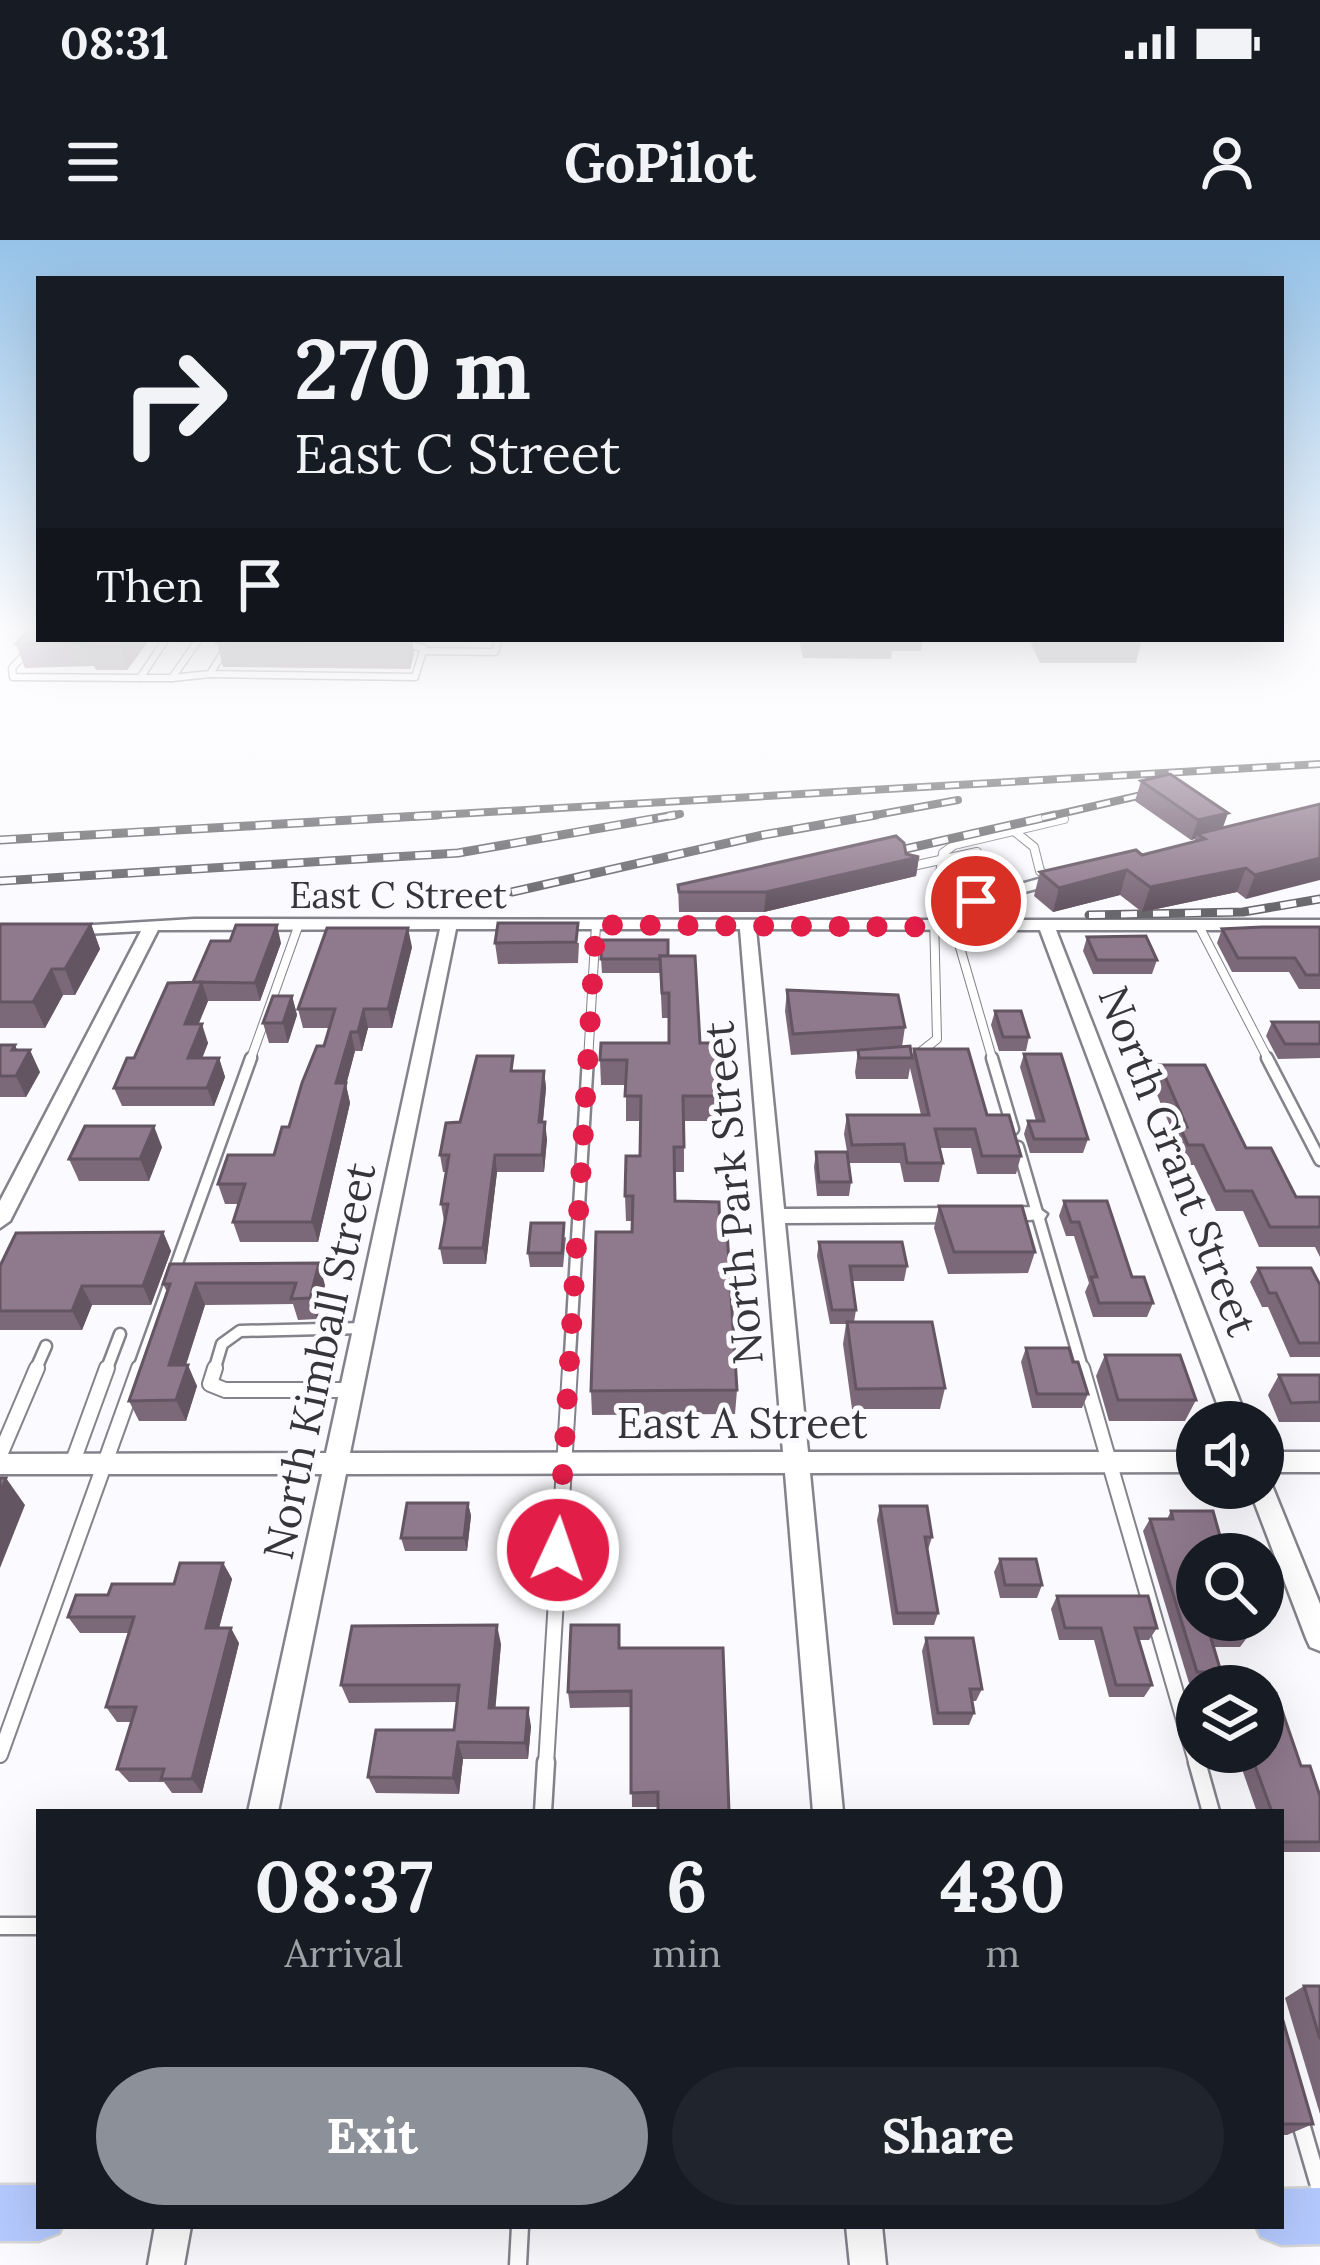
<!DOCTYPE html>
<style>
:root{--surface:#171b24;--page:#20242c;--text:#f1f3f6;--muted:#9ea1a6;--accent:#8c9099}
body{margin:0;font-family:Lora,serif;background:var(--page);color:var(--text);height:100vh;display:flex;flex-direction:column;font-size:45px;white-space:nowrap}
*{box-sizing:border-box;margin:0}
p{font-size:39px;color:var(--muted)}
.icon{flex:none;width:66px;height:66px;fill:none;stroke:currentColor;stroke-width:2;stroke-linecap:round;stroke-linejoin:round}
.map{position:relative;flex:1;overflow:hidden}
.side{position:absolute;left:36px;top:1569px;width:1248px;height:420px;display:flex;flex-direction:column;background:var(--surface);border-radius:0px;box-shadow:0 12px 48px #0002}
.side>*{flex:none}
.guide{position:absolute;left:36px;top:36px;width:1248px;height:366px;border-radius:0px;box-shadow:0 12px 48px #0002;background:#171b24;color:var(--text);overflow:hidden}
.controls{position:absolute;left:1176px;top:1161px;display:grid;gap:24px}
.controls a{display:grid;place-items:center;width:108px;height:108px;border-radius:50%;background:var(--surface);box-shadow:0 12px 48px #0002;font-size:60px}
.pin{position:absolute;display:grid;place-items:center;width:102px;height:102px;color:#fff;margin:-51px;border:6px solid #fff;border-radius:50%;box-shadow:0 3px 12px #0007}
.me{position:absolute;width:132px;margin:-66px;rotate:3deg;stroke-linejoin:round;filter:drop-shadow(0 0 9px #0008)}
.turn{display:flex;align-items:center;gap:42px;height:252px;padding:0 60px;font-size:54px}
.turn .icon{width:156px;height:156px;stroke-width:2.5}
.turn b{display:block;font-size:84px;line-height:102px}
.then{display:flex;align-items:center;height:114px;padding:0 60px;background:#0003;gap:24px;font-size:45px}
.eta{display:flex;justify-content:space-evenly;align-items:center;height:204px;text-align:center}
.eta b{font-size:72px;font-weight:700;line-height:84px}
.cta{display:flex;gap:24px;margin-top:auto;padding:24px 60px}
.cta a{flex:1;height:138px;border-radius:72px;background:var(--accent);color:#fff;font-size:48px;font-weight:700;line-height:138px;text-align:center}
.cta a+a{background:var(--page);color:var(--text)}
.status{display:flex;justify-content:space-between;align-items:center;height:84px;padding:0 60px;background:var(--surface);direction:ltr}
.status svg{height:33px;fill:currentColor}
header{display:flex;justify-content:space-between;align-items:center;height:156px;padding:0 60px;background:var(--surface);font-size:54px;font-weight:700}
.map>svg:first-child{display:block}
.lines{fill:none;stroke-linecap:round;stroke-linejoin:round}
.service-far4-casing{stroke:#84828b;stroke-width:9}
.service-far3-casing{stroke:#84828b;stroke-width:10}
.service-far2-casing{stroke:#84828b;stroke-width:15}
.service-far1-casing{stroke:#84828b;stroke-width:18}
.service-casing{stroke:#84828b;stroke-width:21}
.minor-casing{stroke:#84828b;stroke-width:5}
.primary-casing{stroke:#d7d7d7;stroke-width:5}
.service-far4{stroke:#fff;stroke-width:6}
.service-far3{stroke:#fff;stroke-width:8}
.service-far2{stroke:#fff;stroke-width:10}
.service-far1{stroke:#fff;stroke-width:14}
.service{stroke:#fff;stroke-width:16}
.minor{fill:#fff;fill-rule:evenodd}
.primary{fill:#b4c9fe;fill-rule:evenodd}
.rail-far1-casing{stroke:#68676b;stroke-width:8}
.rail-casing{stroke:#68676b;stroke-width:9}
.rail-far1{stroke:#fbfafe;stroke-width:4.5;stroke-dasharray:14;stroke-linecap:butt}
.rail{stroke:#fbfafe;stroke-width:6;stroke-dasharray:16;stroke-linecap:butt}
.wall{fill:#7b6879}
.shaded-wall{fill:#645563}
.building{fill:#8f798d;stroke:#645563;stroke-width:3}
.route{stroke:#e11d48;stroke-width:21;stroke-dasharray:0 37.8}
.labels{text-anchor:middle;stroke-width:10;stroke-linejoin:round;paint-order:stroke}
.far-street-label{font-size:36px;fill:#363539;stroke:#fbfafe}
.street-label{font-size:42px;fill:#363539;stroke:#fbfafe}
</style>
<div class="status"><b>08:31</b><svg viewBox="0 0 49 12"><path d="M0 12V9h3v3zM5 12V6h3v6zM10 12V3h3v9zM15 12V0h3v12zM26 1h20v11H26zM47 4h2v5h-2z"/></svg></div>
<header><svg class="icon" aria-label="menu" viewBox="0 0 24 24"><path d="M4 6h16M4 12h16M4 18h16"/></svg>GoPilot<svg class="icon" aria-label="person" viewBox="0 0 24 24"><circle cx="12" cy="8" r="4"/><path d="M4 21q1-7 8-7t8 7"/></svg></header>
<div class="map">
<svg width="1320" height="2025" viewBox="0 0 1320 2025">
<rect width="100%" height="100%" fill="#fbfafe"/>
<g class="lines">
<g class="service-far4-casing">
<g id="service-far4">
<path d="M39,399L12,428L13,437L140,438"/>
<path d="M166,399L140,438H172L199,399"/>
<path d="M226,408L210,434L415,437L424,408L378,399"/>
<path d="M423,411L495,412L499,399"/>
<path d="M172,438L210,434"/>
</g>
</g>
<g class="service-far3-casing">
<g id="service-far3">
<path d="M1014,591L1034,607L1040,631L1049,638"/>
<path d="M908,627L977,612"/>
<path d="M1199,686L1269,821"/>
<path d="M954,687L993,821"/>
<path d="M918,814L937,799L934,676L943,613L954,605L1064,579"/>
<path d="M250,821L299,684"/>
<path d="M588,821L596,685"/>
</g>
</g>
<g class="service-far2-casing">
<g id="service-far2">
<path d="M992,818L1013,889"/>
<path d="M1267,818L1320,920"/>
<path d="M1018,907L1083,1131"/>
<path d="M35,1131L46,1106"/>
<path d="M106,1131L120,1094"/>
<path d="M138,1131L251,818"/>
<path d="M214,1131L222,1104L240,1091L363,1088"/>
<path d="M569,1131L588,818"/>
</g>
</g>
<g class="service-far1-casing">
<g id="service-far1">
<path d="M215,1128L210,1144L225,1150H351"/>
<path d="M1082,1128L1197,1525"/>
<path d="M0,1215L37,1128"/>
<path d="M72,1224L107,1128"/>
<path d="M0,1515L139,1128"/>
<path d="M546,1525L570,1128"/>
</g>
</g>
<g class="service-casing">
<g id="service">
<path d="M1197,1522L1211,1572"/>
<path d="M543,1572L546,1522"/>
<path d="M0,1686H39"/>
<path d="M1299,1877L1320,1949"/>
<path d="M518,2025L520,1986"/>
</g>
</g>
<g class="minor-casing">
<g id="minor">
<path d="M1060,633L1065,635V641L981,664L961,680H1320V690H1056L1248,1182H1224L1040,690L756,689L784,969L965,968L975,975L965,982L785,983L808,1212H1197V1232L810,1233L843,1572H813L785,1233L346,1234L278,1572H248L322,1234H0V1214L326,1213L440,689L158,690L10,981L0,988V961L141,691L67,695L61,693V687L194,679L940,680L971,658ZM456,689H740L783,1212L350,1213Z"/>
<path d="M1037,967L1047,974L1044,979L996,982L986,975L996,968Z"/>
<rect x="1263" y="1212" width="57" height="20"/>
<path d="M1263,1238L1270,1240L1273,1248L1320,1364V1411L1310,1407L1306,1398L1249,1248H1263Z"/>
<path d="M155,1986H191L184,2025H148Z"/>
<path d="M846,1986H882L886,2025H850Z"/>
</g>
</g>
<g class="primary-casing">
<g id="primary">
<path d="M0,1945H39V1986H62L59,1993L39,2001H0Z"/>
<path d="M1320,1948V2004L1281,2005L1261,1997L1256,1986H1281V1949Z"/>
</g>
</g>
<use href="#service-far4" class="service-far4"/>
<use href="#service-far3" class="service-far3"/>
<use href="#service-far2" class="service-far2"/>
<use href="#service-far1" class="service-far1"/>
<use href="#service" class="service"/>
<use href="#minor" class="minor"/>
<use href="#primary" class="primary"/>
<g class="rail-far1-casing">
<g id="rail-far1">
<path d="M386,578L1320,524"/>
<path d="M658,578L680,574"/>
<path d="M859,578L958,560"/>
<path d="M1042,578L1168,549"/>
</g>
</g>
<g class="rail-casing">
<g id="rail">
<path d="M0,600L438,575"/>
<path d="M870,617L1055,575"/>
<path d="M0,641L458,613L675,575"/>
<path d="M512,652L763,595L876,575"/>
<path d="M1089,675L1243,672L1320,659"/>
</g>
</g>
<use href="#rail-far1" class="rail-far1"/>
<use href="#rail" class="rail"/>
</g>
<g class="wall">
<path d="M39,399H150L127,430H96L94,426L25,428L16,404Z"/>
<path d="M412,399L414,414L410,429L223,427L217,403Z"/>
<path d="M799,399H923L921,411H892L891,419L803,418Z"/>
<path d="M1029,399H1142L1136,423H1040Z"/>
<path d="M1141,541L1228,573L1222,588L1320,564L1246,659L1237,652L1142,672L1120,655L1053,672L1034,656L1040,632L1142,615L1194,602L1195,599L1191,600L1135,561Z"/>
<path d="M906,614L919,617L916,636L764,672H679L678,645Z"/>
<path d="M0,684H91L100,709L75,755H63L45,788H0Z"/>
<path d="M1320,687V749H1299L1289,732H1232L1217,703L1222,689Z"/>
<path d="M1087,697L1157,720L1152,734H1093L1083,711Z"/>
<path d="M281,703L260,761H208L198,784L208,803L202,818H219L225,837L214,866H122L114,848L134,818L193,742Z"/>
<path d="M495,703H579L578,723L498,724Z"/>
<path d="M412,707L392,788H368L362,811H355L346,845L350,863L318,1002H240L233,982L239,964H225L218,944L274,915L289,887L324,806L329,788H303L298,769Z"/>
<path d="M668,716L700,803L725,856L724,881H684V932H675V961L720,991L737,1150L735,1174L592,1175L591,1151L632,992V981H626L625,956L640,916V881H626V845H601L600,820L669,803V778H662L660,733H602L601,719Z"/>
<path d="M787,750L905,787L902,807L912,817L914,809L987,875L1021,916L1016,934H977L971,908H940L943,923L939,942H904L900,923H849L844,894L847,875H921L910,828L908,839H856L855,832L858,811L791,815L785,771Z"/>
<path d="M292,756L297,775L288,803H269L263,783Z"/>
<path d="M995,771L1029,797L1026,811H999L991,785Z"/>
<path d="M1272,782H1320V818L1278,819L1266,796Z"/>
<path d="M0,805L17,810L40,832L26,857H0Z"/>
<path d="M1024,814L1088,899L1083,913H1030L1024,894L1028,881H1036L1020,827Z"/>
<path d="M1160,825L1296,957H1320V1017L1315,1007H1259L1243,971H1216L1194,925H1179L1172,907L1175,898L1153,845Z"/>
<path d="M515,831H544L546,848L543,882L547,899L544,932H497L486,1024H443L440,1008L444,981L441,964L446,932H443L440,915L460,882Z"/>
<path d="M162,907L149,941H79L69,919Z"/>
<path d="M816,912L851,942L849,956H817L814,927Z"/>
<path d="M1064,961L1153,1063L1147,1077H1093L1085,1052L1089,1043L1074,996H1066L1059,976Z"/>
<path d="M939,966L1035,1012L1028,1033L948,1034L934,988Z"/>
<path d="M163,992L171,1011L151,1065H92L82,1090H0V1026Z"/>
<path d="M566,997L563,1027H530L528,1013Z"/>
<path d="M819,1002L907,1026L904,1041H852L856,1070L854,1082L945,1148L940,1169H852L843,1104L846,1084H830L817,1016Z"/>
<path d="M170,1024L325,1045L317,1079L298,1080L293,1064L205,1065L186,1125L197,1146L186,1181H139L129,1161L167,1052L163,1044Z"/>
<path d="M1258,1028L1320,1045V1117H1290L1268,1067H1262L1250,1042Z"/>
<path d="M1026,1108L1073,1122L1088,1154L1082,1168H1032L1021,1122Z"/>
<path d="M1105,1115L1196,1160L1185,1181H1109L1096,1136Z"/>
<path d="M1279,1135H1320V1182H1279L1268,1155Z"/>
<path d="M468,1263L471,1276L467,1311H405L401,1298Z"/>
<path d="M880,1266L932,1297L928,1310L938,1373L934,1385H893L877,1280Z"/>
<path d="M1171,1271L1249,1395L1240,1407H1213L1221,1432L1213,1443H1189L1143,1291L1150,1279H1167Z"/>
<path d="M1000,1319L1042,1345L1037,1358H1000L994,1332Z"/>
<path d="M223,1323L232,1339L219,1388L239,1403L202,1553H172L164,1542H129L117,1529L132,1482H117L106,1467L129,1393H80L68,1377L174,1344Z"/>
<path d="M1057,1356L1157,1388L1149,1400H1139L1152,1445L1144,1457H1109L1094,1400H1059L1051,1369Z"/>
<path d="M926,1398L982,1449L976,1461H972L974,1473L969,1485H933L922,1411Z"/>
<path d="M501,1404L495,1468L531,1486L528,1519H463L459,1554L376,1553L368,1537L454,1490L457,1462L349,1463L341,1445Z"/>
<path d="M620,1408H723L658,1567H632L631,1467L570,1468L568,1452Z"/>
<path d="M1236,1512H1263L1301,1526L1320,1556V1612H1281V1572H1257Z"/>
<path d="M1304,1746H1320V1874L1285,1758Z"/>
<path d="M1281,1774L1313,1884L1287,1895H1281Z"/>
</g>
<g class="shaded-wall">
<path d="M126,399H150L127,430L120,407Z"/>
<path d="M408,399H412L414,414L410,429L406,405Z"/>
<path d="M1228,573L1221,593L1197,594L1195,599L1191,600L1198,580Z"/>
<path d="M919,617L916,636L764,672L766,652Z"/>
<path d="M1320,618V640L1246,659L1255,635Z"/>
<path d="M1246,628L1237,652L1142,672L1150,647Z"/>
<path d="M1127,630L1120,655L1053,672L1059,648Z"/>
<path d="M91,684L100,709L75,755L65,729Z"/>
<path d="M277,685L281,703L260,761L255,743Z"/>
<path d="M408,688L412,707L392,788L388,769Z"/>
<path d="M52,729L63,755L45,788L33,762Z"/>
<path d="M202,742L208,761L191,803L185,784Z"/>
<path d="M292,756L297,775L288,803L283,783Z"/>
<path d="M364,769L368,788L362,811L358,792Z"/>
<path d="M202,784L208,803L195,837L188,818Z"/>
<path d="M351,792L355,811L346,845L350,863L318,1002L312,982L336,843Z"/>
<path d="M15,805L23,823L30,810L40,832L26,857L16,836L12,810Z"/>
<path d="M219,818L225,837L214,866L207,848Z"/>
<path d="M544,831L546,848L541,899L539,882Z"/>
<path d="M545,882L547,899L544,932L542,915Z"/>
<path d="M154,886L162,907L149,941L140,919Z"/>
<path d="M495,915L497,932L486,1024L483,1008Z"/>
<path d="M163,992L171,1011L151,1065L143,1046Z"/>
<path d="M319,1023L325,1045L317,1079L310,1058Z"/>
<path d="M196,1043L205,1065L179,1146L169,1125Z"/>
<path d="M82,1046L92,1065L82,1090L72,1071Z"/>
<path d="M188,1125L197,1146L186,1181L176,1160Z"/>
<path d="M6,1238L25,1265L0,1328V1254Z"/>
<path d="M468,1263L471,1276L467,1311L464,1298Z"/>
<path d="M223,1323L232,1339L215,1403L206,1388Z"/>
<path d="M497,1385L501,1404L494,1485L489,1468Z"/>
<path d="M231,1388L239,1403L202,1553L192,1539Z"/>
<path d="M528,1468L531,1486L528,1519L525,1503Z"/>
<path d="M458,1502L463,1519L459,1554L453,1538Z"/>
</g>
<g class="building">
<path d="M33,385H39V399H126L120,407L88,406L92,402L16,404Z"/>
<path d="M220,399H408L406,405L217,403Z"/>
<path d="M1170,534L1228,573L1198,580L1141,541Z"/>
<path d="M1320,564V618L1255,635L1246,628L1150,647L1127,630L1059,648L1040,632L1136,610L1142,615L1205,599L1197,594Z"/>
<path d="M896,596L904,603L906,614L919,617L766,652H679L678,645Z"/>
<path d="M498,683H578L576,702L495,703Z"/>
<path d="M0,684H91L65,729H52L33,762H0Z"/>
<path d="M236,685H277L255,743L193,742L211,701H230Z"/>
<path d="M1262,687H1320V735H1306L1295,718H1238L1222,689Z"/>
<path d="M327,688H408L388,769H364L358,792H351L336,843H346L312,982H233L245,944H218L228,915H274L282,887H289L302,843L317,806H324L335,769H298Z"/>
<path d="M1146,696L1157,720H1097L1087,697Z"/>
<path d="M602,700H668V716H660V719H601Z"/>
<path d="M660,716H695L700,803H720L725,856H683L684,907H674L675,961L719,962L720,991H727L737,1150L591,1151L596,992H632L633,956H625L626,916H640L641,856H625L627,820H600L601,803H669V753H662Z"/>
<path d="M202,742L185,784H202L188,818H219L207,848H114L127,818H134L168,743Z"/>
<path d="M787,750L898,755L905,787L793,794Z"/>
<path d="M273,756H292L283,783H263Z"/>
<path d="M995,771H1021L1029,797H1003Z"/>
<path d="M1272,782H1320V804H1285Z"/>
<path d="M0,805H15L12,810H30L16,836H0Z"/>
<path d="M910,806L912,818H859L858,810Z"/>
<path d="M914,809H968L987,875H1009L1021,916H982L975,889H935L943,923H907L904,904L852,905L847,875H929Z"/>
<path d="M1024,814H1061L1088,899H1034L1028,881H1044Z"/>
<path d="M477,816H513L511,831H544L539,882H545L542,915H495L483,1008H440L448,964H441L449,915H440L446,883L460,882Z"/>
<path d="M1160,825H1205L1246,908H1271L1296,957H1320V987H1270L1252,951H1225L1203,905H1188L1180,887H1187Z"/>
<path d="M85,886H154L140,919H69Z"/>
<path d="M816,912H847L851,942H819Z"/>
<path d="M1064,961H1107L1132,1037H1144L1153,1063H1099L1091,1037H1097L1079,982H1071Z"/>
<path d="M939,966H1022L1035,1012H954Z"/>
<path d="M531,983H564L562,1013H528Z"/>
<path d="M163,992L143,1046H82L72,1071H0V1026L16,993Z"/>
<path d="M819,1002H902L907,1026H850L856,1070H832Z"/>
<path d="M319,1023L310,1058L291,1059L296,1043H196L169,1125H188L176,1160L129,1161L170,1044H163L170,1024Z"/>
<path d="M1258,1028H1311L1320,1045V1103H1299L1276,1053H1269Z"/>
<path d="M847,1082H932L945,1148L856,1149Z"/>
<path d="M1026,1108H1069L1073,1122H1078L1088,1154H1037Z"/>
<path d="M1105,1115H1180L1196,1160H1118Z"/>
<path d="M1279,1135H1320V1162L1291,1163Z"/>
<path d="M0,1238H6L0,1254Z"/>
<path d="M407,1263H468L464,1298H401Z"/>
<path d="M880,1266H927L932,1297H925L938,1373H897Z"/>
<path d="M1171,1271H1213L1225,1314H1197V1380H1245L1249,1395H1210L1221,1432H1197L1150,1279H1173Z"/>
<path d="M1000,1319H1036L1042,1345H1005Z"/>
<path d="M180,1323H223L206,1388H231L192,1539H161L164,1529H117L136,1467H106L134,1377H68L76,1355H108L112,1344H174Z"/>
<path d="M1057,1356H1148L1157,1388H1135L1152,1445H1116L1101,1388H1065Z"/>
<path d="M497,1385L489,1468H528L525,1503L458,1502L453,1538L368,1537L376,1490H454L459,1445H341L352,1386Z"/>
<path d="M571,1385H619V1408H723L729,1572H658V1552L631,1553V1451L568,1452Z"/>
<path d="M926,1398H973L982,1449H970L974,1473H938Z"/>
<path d="M1263,1453H1276L1301,1526H1310L1320,1556V1602H1282L1281,1572H1272L1250,1512H1263Z"/>
<path d="M1304,1746H1320V1799Z"/>
<path d="M1281,1774L1313,1884H1281Z"/>
</g>
<linearGradient id="sky" x2="0" y2="1"><stop stop-color="#95c2e8"/><stop offset="0.58" stop-color="#fdfdff"/><stop offset="1" stop-color="#fdfdff" stop-opacity="0"/></linearGradient>
<rect width="1320" height="668" fill="url(#sky)"/>
<g class="lines">
<path class="route" d="M558,1310L596,685L940,687L976,661"/>
</g>
<g class="labels">
<g class="far-street-label">
<text x="398" y="668">East C Street</text>
</g>
<g class="street-label">
<text transform="translate(1178 921) rotate(69)" y="15">North Grant Street</text>
<text transform="translate(733 953) rotate(-95)" y="15">North Park Street</text>
<text transform="translate(319 1121) rotate(-78)" y="15">North Kimball Street</text>
<text x="742" y="1198">East A Street</text>
</g>
</g>
</svg>
<div class="controls">
<a><svg class="icon" aria-label="sound" viewBox="0 0 24 24"><path d="M4 9h4l5-4v14l-5-4H4zM17 9q2 3 0 6"/></svg></a>
<a><svg class="icon" aria-label="search" viewBox="0 0 24 24"><circle cx="10" cy="10" r="6"/><path d="M15 15l6 6"/></svg></a>
<a><svg class="icon" aria-label="layers" viewBox="0 0 24 24"><path d="M12 4l9 5-9 5-9-5zM3 14l9 5 9-5"/></svg></a>
</div>
<div class="pin" style="left:976px;top:661px;background:#d93025"><svg class="icon" aria-label="arrive" viewBox="0 0 24 24"><path d="M6 21V4h12l-3 4 3 4H6"/></svg></div>
<svg class="me" style="left:558px;top:1310px" viewBox="-20 -20 40 40"><circle r="17" fill="#e11d48" stroke="#fff" stroke-width="3"/><path d="M0-11L8 9 0 5-8 9z" fill="#fff"/></svg>
<div class="guide">
<div class="turn"><svg class="icon" aria-label="right" viewBox="0 0 24 24"><path d="M7 20v-9h11M14 6l5 5-5 5"/></svg><div><b>270 m</b>East C Street</div></div>
<div class="then">Then<svg class="icon" aria-label="arrive" viewBox="0 0 24 24"><path d="M6 21V4h12l-3 4 3 4H6"/></svg></div>
</div>
<section class="side">
<div class="eta">
<div><b>08:37</b><p>Arrival</p></div>
<div><b>6</b><p>min</p></div>
<div><b>430</b><p>m</p></div>
</div>
<div class="cta"><a>Exit</a><a>Share</a></div>
</section>
</div>
